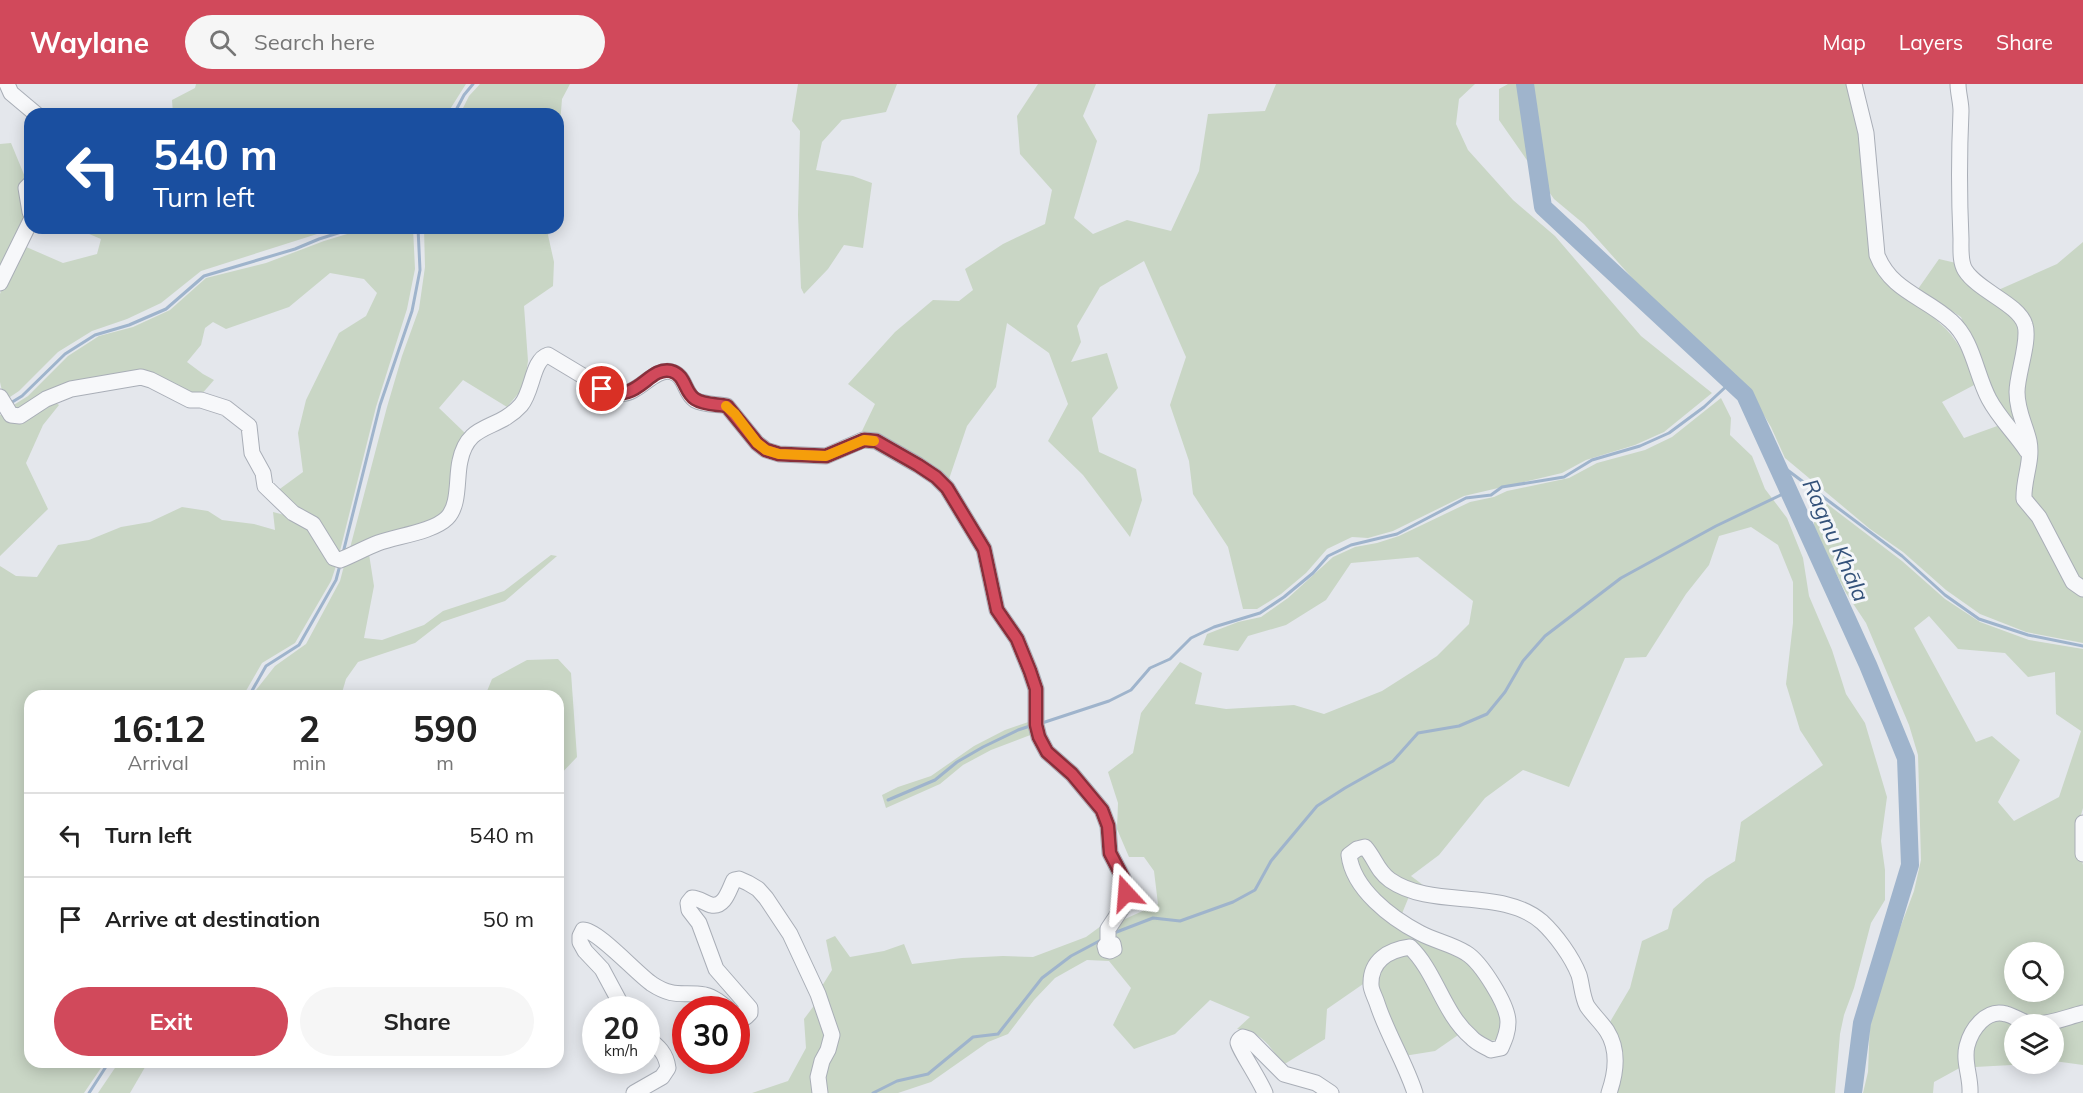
<!DOCTYPE html>
<meta charset="utf-8">
<style>
:root{--surface:#fff;--page:#f6f6f6;--text:#222;--muted:#767676;--line:#e0e0e0;--accent:#d1495b}
body{margin:0;font-family:Mulish,sans-serif;background:var(--page);color:var(--text);height:100vh;display:flex;flex-direction:column;font-size:22px;white-space:nowrap}
*{box-sizing:border-box;margin:0}
p{font-size:20px;color:var(--muted)}
.icon{flex:none;width:33px;height:33px;fill:none;stroke:currentColor;stroke-width:2;stroke-linecap:round;stroke-linejoin:round}
.map{position:relative;flex:1;overflow:hidden}
.sheet{position:absolute;left:24px;top:606px;width:540px;height:378px;display:flex;flex-direction:column;background:var(--surface);border-radius:18px;box-shadow:0 3px 15px #0003}
.sheet>*{flex:none}
.banner{position:absolute;left:24px;top:24px;width:540px;height:126px;border-radius:18px;box-shadow:0 3px 15px #0003;background:#1a4fa0;color:#fff;overflow:hidden}
.controls{position:absolute;left:2004px;top:858px;display:grid;gap:12px}
.controls a{display:grid;place-items:center;width:60px;height:60px;border-radius:50%;background:var(--surface);box-shadow:0 3px 15px #0003;font-size:30px}
.speed{position:absolute;left:582px;top:912px;display:flex;gap:12px;font-size:30px;font-weight:700;text-align:center}
.speed>*{display:grid;place-content:center;width:78px;height:78px;border-radius:50%;background:var(--surface);box-shadow:0 3px 15px #0003;line-height:1}
.speed small{font-size:15px;font-weight:400}
.speed .limit{border:9px solid #d22;background:#fff;color:#111}
.pin{position:absolute;display:grid;place-items:center;width:51px;height:51px;color:#fff;margin:-26px;border:3px solid #fff;border-radius:50%;box-shadow:0 2px 6px #0007}
.me{position:absolute;width:66px;margin:-33px;rotate:341deg;stroke-linejoin:round;filter:drop-shadow(0 0 4px #0008)}
.turn{display:flex;align-items:center;gap:21px;height:126px;padding:0 30px;font-size:27px}
.turn .icon{width:78px;height:78px;stroke-width:2.5}
.turn b{display:block;font-size:42px;line-height:51px}
.eta{display:flex;justify-content:space-evenly;align-items:center;height:102px;text-align:center}
.eta b{font-size:36px;font-weight:700;line-height:42px}
.action{display:flex;gap:12px;margin-top:auto;padding:12px 30px}
.action a{flex:1;height:69px;border-radius:36px;background:var(--accent);color:#fff;font-size:24px;font-weight:700;line-height:69px;text-align:center}
.action a+a{background:var(--page);color:var(--text)}
ul{padding:0;list-style:none}
li{display:flex;align-items:center;gap:18px;height:84px;padding:0 30px;border-top:2px solid var(--line)}
li div{flex:1}
li b{display:block;font-size:22px}
li em{font-style:normal}
header{display:flex;align-items:center;gap:36px;box-sizing:border-box;height:84px;padding:0 30px;background:var(--accent);color:#fff}
header strong{font-size:28px}
nav{display:flex;gap:33px;margin-inline-start:auto;font-size:21px}
.search{width:420px;height:54px;background:var(--page);display:flex;align-items:center;gap:15px;box-sizing:border-box;padding:0 21px;border-radius:33px;color:var(--muted);font-size:22px}
.map>svg:first-child{display:block}
.green{fill:#c9d6c5;fill-rule:evenodd}
.lines{fill:none;stroke-linecap:round;stroke-linejoin:round}
.stream{stroke:#9fb4cc;stroke-width:3}
.river{stroke:#9fb4cc;stroke-width:18}
.minor-casing{stroke:#a9aeb7;stroke-width:17}
.minor{stroke:#f7f8fa;stroke-width:15}
.route-casing{stroke:#882f3b;stroke-width:15}
.route{stroke:#d1495b;stroke-width:10}
.slow{stroke:#f59e0b;stroke-width:10}
.labels{text-anchor:middle;stroke-width:6;stroke-linejoin:round;paint-order:stroke}
.water-label{font-size:22px;font-style:italic;fill:#34527a;stroke:#f4f6f9}
</style>
<header>
<strong>Waylane</strong>
<div class="search"><svg class="icon" aria-label="search" viewBox="0 0 24 24"><circle cx="10" cy="10" r="6"/><path d="M15 15l6 6"/></svg>Search here</div>
<nav><a>Map</a><a>Layers</a><a>Share</a></nav>
</header>
<div class="map">
<svg width="2083" height="1009" viewBox="0 0 2083 1009">
<rect width="100%" height="100%" fill="#e4e7ec"/>
<g class="green">
<path d="M196,0H466L447,30H173L172,16L195,4Z"/>
<path d="M480,0H570L562,15L558,65V30H460L469,12Z"/>
<path d="M798,0H897L886,28L842,36L822,58L816,86L853,92L872,99L863,164L844,161L828,185L804,210L801,204L798,131L800,47L792,37Z"/>
<path d="M1038,0H1096L1083,32L1097,57L1074,134L1093,150L1127,136L1171,147L1199,87L1208,30L1265,27L1276,0H1475L1459,15L1456,40L1468,66L1513,116L1555,152L1641,252L1712,309L1664,348L1635,361L1586,376L1562,389L1464,412L1393,447L1368,454L1352,453L1327,465L1306,489L1281,510L1257,525H1243L1228,463L1193,410L1189,377L1170,321L1186,273L1144,177L1100,203L1077,242L1081,258L1071,278L1107,269L1118,304L1092,334L1099,368L1136,385L1142,416L1130,453L1083,391L1048,357L1068,320L1049,269L1007,239L996,303L967,342L949,395L894,359L862,347L875,320L848,300L895,248L933,216L959,217L973,206L965,185L1003,160L1045,140L1052,106L1020,70L1017,32Z"/>
<path d="M1508,0H1849L1860,50L1872,177L1946,245C1961,261 1969,279 1976,300L1942,318L1964,354L2000,341L2025,374L2022,395L2056,482L2065,496L2083,511V559L2026,548L1980,530L1946,506L1903,468L1870,445L1785,374L1771,343L1753,313L1735,292L1697,260L1642,205L1584,140L1554,115L1499,36V5Z"/>
<path d="M11,59L25,93L22,105L27,136L0,188V60Z"/>
<path d="M75,144H336L201,187L161,219L127,235L92,247L58,268L19,307L7,315L2,307L0,298V210L4,198L24,162L63,179L97,170L101,155Z"/>
<path d="M367,144H413L415,185L407,225L376,323L340,467L336,468L277,407L303,388L298,349L306,316L339,249L366,232L377,209L364,195L330,189L289,223L226,245L213,238L205,244L201,261L187,278L203,290L214,296L200,312H190L151,291L17,328L12,322L28,312L68,272L99,252L133,243L170,226L206,194L266,179L324,157Z"/>
<path d="M424,144H551L548,151L554,178L553,202L524,222L528,277L524,303L507,323L463,296L439,324L465,349L448,420L441,432L350,464L387,323L402,272L419,225L425,183Z"/>
<path d="M2083,158V497L2076,491L2028,413L2024,300L2031,259L1996,207L2057,180Z"/>
<path d="M1939,175L1956,179L2011,228L2017,241L2019,255L2014,285L2025,358L1997,324L1961,233L1918,205Z"/>
<path d="M1721,314L1731,334L1730,351L1752,372L1765,405L1787,434L1803,474L1809,512L1832,566L1846,610L1865,639L1887,713L1881,757L1885,786V816L1871,839L1854,904L1844,931L1840,950L1835,1009H1614L1607,943L1630,904L1642,857L1668,845L1673,825L1706,795L1735,777L1741,738L1823,681L1800,646L1786,600L1793,539V498L1778,461L1751,443L1719,452L1709,481L1686,510L1646,573L1625,574L1569,703L1523,686L1485,714L1439,771L1411,792L1431,807C1394,797 1391,789 1369,759L1357,756L1347,765L1359,807L1467,873L1504,927L1501,955C1487,959 1481,955 1470,947L1407,857L1366,898L1327,925L1325,955L1283,981C1270,962 1261,947 1237,945L1250,933L1210,916L1175,950L1134,965L1113,941L1131,904L1109,877L1087,876L1055,894L1034,916L1008,950L988,958L931,998L898,1009H824L825,977L831,966L822,902L832,886L826,856L835,852L850,873L884,867L904,860L912,880L962,874L1003,872L1033,873L1086,853L1101,842L1125,835L1158,820L1154,787L1144,773H1129L1117,745L1118,719L1108,688L1133,669L1141,629L1180,578L1202,589L1195,620L1226,625L1294,621L1324,630L1382,607L1437,572L1469,540L1473,517L1418,473L1351,479L1326,516L1286,541L1248,552L1238,567L1203,561L1207,550L1238,538L1261,533L1288,514L1333,473L1355,463L1377,459L1399,452L1470,418L1494,413L1507,407L1569,394L1597,379L1645,366L1672,353Z"/>
<path d="M52,316L59,321L43,341L26,379L48,425L0,472V331Z"/>
<path d="M1814,410L1902,477L1945,515L1980,538L2029,556L2083,565V724C2077,741 2077,764 2083,781V926L2049,934L1990,928L1965,981L1934,998L1933,1009H1863L1868,988L1870,937L1874,913L1914,807L1921,776L1918,671L1909,641L1866,539L1846,509L1814,446ZM1929,532L1958,565L2005,569L2028,593L2055,588L2056,630L2081,647L2059,713L2014,737L1998,718L2020,676L1992,652L1976,658L1914,544ZM2014,868H2054V908H2014Z"/>
<path d="M182,423L208,427L222,436L254,440L275,446L273,428C312,437 315,449 337,479L331,497L295,559L262,579L243,612H30V978H105L84,1009H0V482L16,492L37,493L58,461L89,456L121,443L150,438Z"/>
<path d="M369,470L374,502L364,554L382,556L424,541L443,527L504,507L551,471L557,472L505,517L442,538L415,559L358,578L346,595L341,612H254L256,606L275,582L306,560L340,497L345,478Z"/>
<path d="M558,575L571,589L577,673L558,693V612H485L492,595L527,576Z"/>
<path d="M1034,636L1033,650L991,666L963,681L940,700L886,724L882,711L898,703L931,692L974,662L1005,646Z"/>
<path d="M1359,770L1410,810L1401,832L1371,808L1355,773Z"/>
<path d="M1404,868L1417,876L1461,949L1435,967L1404,972L1375,895L1379,883Z"/>
<path d="M816,919L829,952L817,1009H752L788,997L806,964L804,935Z"/>
<path d="M2000,933L2014,940V980H2030L1975,983L1972,975L1977,946Z"/>
<path d="M2083,933V981L2054,977V941Z"/>
<path d="M119,978H148L130,1009H98Z"/>
</g>
<g class="lines">
<g class="stream">
<path d="M454,30L464,11L473,0"/>
<path d="M9,320L22,312L65,270L95,251L129,241L166,225L204,192L295,165L319,155L354,144"/>
<path d="M1774,376L1902,472L1945,511L1979,535L2028,551L2083,562"/>
<path d="M343,469L380,321L412,227L420,186L418,144"/>
<path d="M249,612L266,582L299,561L336,496L340,481"/>
<path d="M1042,639L1109,617L1131,606L1150,584L1170,575L1191,554L1214,543L1260,529L1284,513L1313,489L1328,472L1351,461L1397,450L1466,414L1491,411L1502,403L1564,393L1592,376L1640,362L1669,349L1704,323L1731,298"/>
<path d="M888,716L935,696L957,678L983,663L1018,646L1033,641"/>
<path d="M1114,849L1153,834L1180,837L1233,818L1255,806L1271,777L1317,722L1345,704L1393,677L1418,649L1459,642L1487,630L1505,608L1523,577L1545,552L1621,494L1716,442L1789,407"/>
<path d="M89,1009L109,978"/>
<path d="M873,1009L897,997L928,990L973,953L998,950L1042,894L1071,872L1103,855"/>
</g>
<path class="river" d="M1525,0L1543,123L1745,311L1868,581L1906,674L1910,781L1862,939L1853,1009"/>
<g class="minor-casing">
<g id="minor">
<path d="M7,0L11,9L36,30"/>
<path d="M1854,0L1866,49L1877,171C1891,207 1925,213 1951,237C1973,256 1976,291 1989,315C1999,334 2015,349 2027,367"/>
<path d="M1958,0C1958,9 1961,18 1961,27C1959,70 1959,112 1961,155C1961,165 1960,178 1965,186C1978,207 2019,220 2025,241C2030,257 2017,290 2017,308C2017,327 2025,340 2029,357C2033,377 2023,395 2024,415L2039,433L2073,498L2083,505"/>
<path d="M30,100L26,104L30,128"/>
<path d="M0,199L30,138"/>
<path d="M0,313L11,331L20,332L46,315L71,305L141,293L151,296L190,316H201L226,324L249,342L252,369L263,389L265,402L293,429L313,440L334,474L340,476C353,471 365,464 378,459C397,452 433,448 447,434C460,421 456,394 460,377C468,337 497,348 521,321C533,307 532,276 548,271L613,310C621,310 628,310 635,305C646,299 659,284 672,288C686,292 684,309 695,316C704,321 717,320 727,322L757,359L766,366L779,370L826,372L863,356L876,357L918,381L936,393L947,404L984,465L997,526L1017,555L1030,587L1036,605V641L1039,653L1047,668L1072,690L1102,726L1108,742L1110,769L1123,794L1126,809L1122,824L1108,845V859L1105,862L1106,866L1110,867L1114,865L1113,860L1108,859"/>
<path d="M2083,739V770"/>
<path d="M624,926L602,885L585,867L580,858V852L583,846C598,846 636,889 652,900C675,915 683,907 705,911C714,913 722,920 729,926"/>
<path d="M736,930L746,933L750,929V924L716,885L699,839L689,826L688,819L692,814C699,814 704,819 711,821C725,824 729,805 734,796L739,795L748,799L758,805L766,814L790,850L818,910L832,951L828,966L822,977L818,993L820,1009"/>
<path d="M634,1009L662,993L668,984C666,969 659,963 646,953"/>
<path d="M1265,1009C1261,998 1238,963 1238,959C1238,958 1239,956 1240,955L1243,953L1249,955L1284,990L1316,999L1331,1009"/>
<path d="M1415,1009C1405,978 1387,950 1377,919C1375,913 1371,906 1371,901C1370,876 1389,866 1410,863C1436,888 1443,929 1471,953C1476,959 1484,962 1491,966L1501,964C1505,955 1508,948 1508,938C1508,921 1481,878 1466,869C1452,860 1435,857 1420,849C1391,834 1353,805 1349,771L1357,765L1365,763C1375,774 1377,787 1390,796C1433,826 1502,803 1542,838C1556,851 1572,873 1579,891C1582,901 1582,912 1587,922C1593,931 1601,938 1607,947C1619,966 1616,989 1609,1009"/>
<path d="M1970,1009C1971,993 1963,978 1967,962C1971,946 1986,924 2006,930C2015,932 2022,939 2032,940C2049,941 2067,933 2083,929"/>
</g>
</g>
<use href="#minor" class="minor"/>
</g>
<g class="lines">
<g class="route-casing">
<path id="route" d="M602,305C638,322 647,282 671,287C686,291 684,308 695,315C704,321 717,320 727,322L757,359L766,366L779,370L826,372L864,356L876,357L918,381L936,393L947,404L984,465L997,526L1017,555L1030,587L1036,605V641L1039,653L1047,668L1072,690L1102,726L1108,742L1110,769L1123,794L1126,809"/>
</g>
<use href="#route" class="route"/>
<path class="slow" d="M726,322L735,330L757,359L766,366L779,370L826,372L864,356L874,357"/>
</g>
<g class="labels">
<g class="water-label">
<text transform="translate(1836 456) rotate(66)" y="8">Ragnu Khāla</text>
</g>
</g>
</svg>
<div class="controls">
<a><svg class="icon" aria-label="search" viewBox="0 0 24 24"><circle cx="10" cy="10" r="6"/><path d="M15 15l6 6"/></svg></a>
<a><svg class="icon" aria-label="layers" viewBox="0 0 24 24"><path d="M12 4l9 5-9 5-9-5zM3 14l9 5 9-5"/></svg></a>
</div>
<div class="speed"><div>20<small>km/h</small></div><div class="limit">30</div></div>
<div class="pin" style="left:602px;top:305px;background:#d93025"><svg class="icon" aria-label="arrive" viewBox="0 0 24 24"><path d="M6 21V4h12l-3 4 3 4H6"/></svg></div>
<svg class="me" style="left:1126px;top:809px" viewBox="-20 -20 40 40"><path d="M0-17L14 15 0 8-14 15z" fill="#d1495b" stroke="#fff" stroke-width="4"/></svg>
<div class="banner">
<div class="turn"><svg class="icon" aria-label="left" viewBox="0 0 24 24"><path d="M17 20v-9H6M10 6l-5 5 5 5"/></svg><div><b>540 m</b>Turn left</div></div>
</div>
<section class="sheet">
<div class="eta">
<div><b>16:12</b><p>Arrival</p></div>
<div><b>2</b><p>min</p></div>
<div><b>590</b><p>m</p></div>
</div>
<ul>
<li><svg class="icon" aria-label="left" viewBox="0 0 24 24"><path d="M17 20v-9H6M10 6l-5 5 5 5"/></svg><div><b>Turn left</b></div><em>540 m</em></li>
<li><svg class="icon" aria-label="arrive" viewBox="0 0 24 24"><path d="M6 21V4h12l-3 4 3 4H6"/></svg><div><b>Arrive at destination</b></div><em>50 m</em></li>
</ul>
<div class="action"><a>Exit</a><a>Share</a></div>
</section>
</div>
